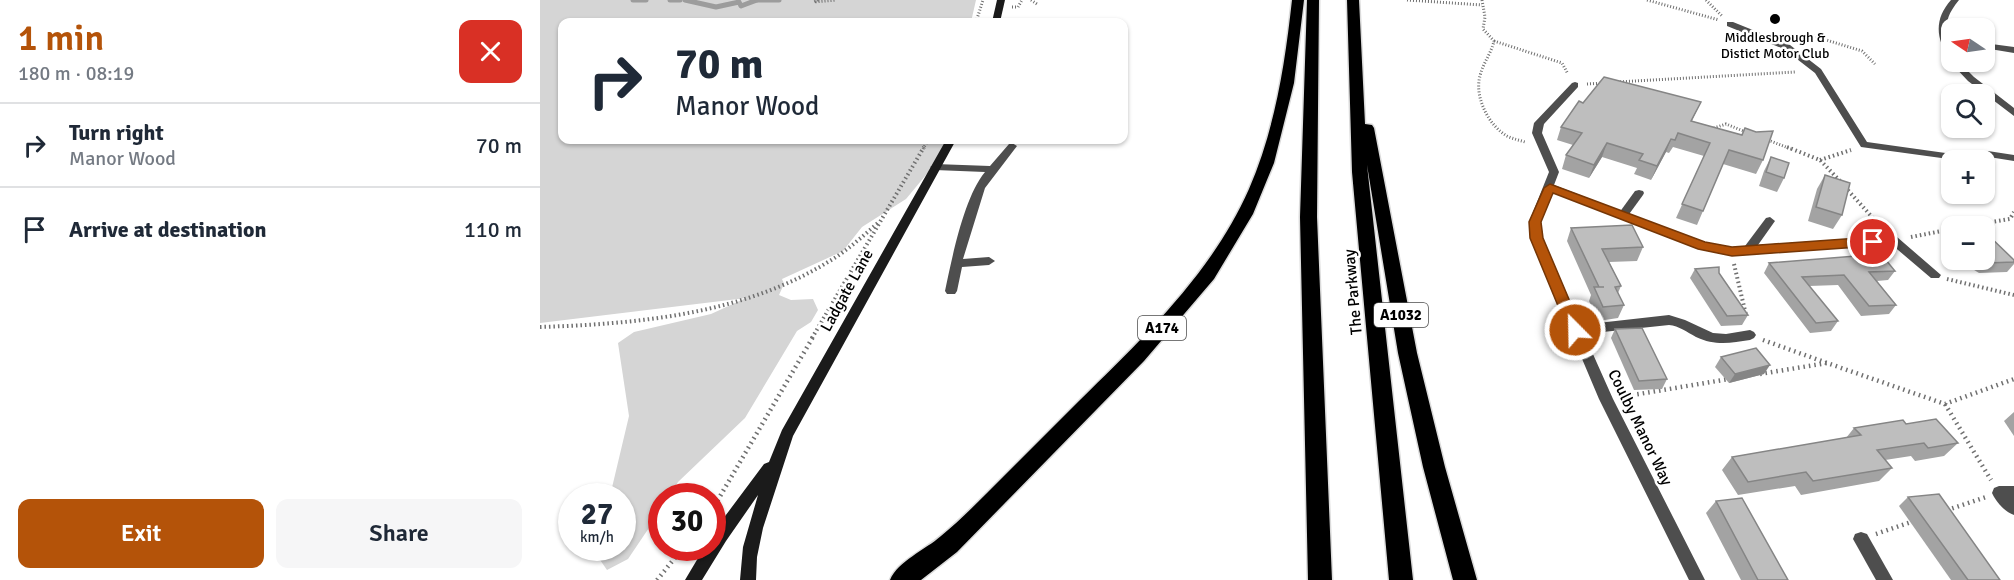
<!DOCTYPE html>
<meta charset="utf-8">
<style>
:root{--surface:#fff;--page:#f6f6f7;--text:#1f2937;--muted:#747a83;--line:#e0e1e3;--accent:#b45309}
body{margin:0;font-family:Signika,sans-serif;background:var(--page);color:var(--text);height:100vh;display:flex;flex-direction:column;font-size:22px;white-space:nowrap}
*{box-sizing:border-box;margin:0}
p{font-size:20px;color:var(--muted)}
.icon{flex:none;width:33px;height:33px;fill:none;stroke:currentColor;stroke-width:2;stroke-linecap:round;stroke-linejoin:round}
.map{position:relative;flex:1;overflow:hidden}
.side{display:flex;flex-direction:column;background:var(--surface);width:540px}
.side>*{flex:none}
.top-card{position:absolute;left:18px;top:18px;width:570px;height:126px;border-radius:12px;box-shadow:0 2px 4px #0004;background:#fff;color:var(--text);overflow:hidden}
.needle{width:39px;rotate:283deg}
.tools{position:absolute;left:1401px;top:18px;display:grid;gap:12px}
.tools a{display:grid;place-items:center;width:54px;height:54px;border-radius:12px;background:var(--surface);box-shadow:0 2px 4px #0004;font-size:30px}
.speed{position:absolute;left:18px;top:483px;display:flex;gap:12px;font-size:30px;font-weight:700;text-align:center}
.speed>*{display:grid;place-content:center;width:78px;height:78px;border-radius:50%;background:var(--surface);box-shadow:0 2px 4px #0004;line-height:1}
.speed small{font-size:15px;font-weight:400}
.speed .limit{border:9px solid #d22;background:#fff;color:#111}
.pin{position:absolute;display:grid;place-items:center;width:51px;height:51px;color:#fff;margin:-26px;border:3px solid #fff;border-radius:50%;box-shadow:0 2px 6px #0007}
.me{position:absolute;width:66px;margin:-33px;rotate:337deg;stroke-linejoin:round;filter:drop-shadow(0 0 4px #0008)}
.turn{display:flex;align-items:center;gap:21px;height:126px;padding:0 18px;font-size:27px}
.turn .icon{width:78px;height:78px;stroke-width:2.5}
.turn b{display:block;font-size:42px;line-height:51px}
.round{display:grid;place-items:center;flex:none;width:63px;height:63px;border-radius:12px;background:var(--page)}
.headline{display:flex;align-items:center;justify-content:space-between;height:102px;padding:0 18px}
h1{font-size:36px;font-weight:600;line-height:45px;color:var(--accent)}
.primary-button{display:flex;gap:12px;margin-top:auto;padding:12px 18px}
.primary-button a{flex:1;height:69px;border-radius:12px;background:var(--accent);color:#fff;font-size:24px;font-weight:600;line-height:69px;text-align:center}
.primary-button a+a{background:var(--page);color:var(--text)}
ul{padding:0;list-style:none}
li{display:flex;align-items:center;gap:18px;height:84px;padding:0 18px;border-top:2px solid var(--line)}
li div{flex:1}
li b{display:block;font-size:22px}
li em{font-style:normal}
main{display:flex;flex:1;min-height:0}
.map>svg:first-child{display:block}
.green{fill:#d5d5d5}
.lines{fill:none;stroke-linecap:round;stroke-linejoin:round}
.stream{stroke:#9c9c9c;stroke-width:5}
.highway-casing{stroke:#dbdbdb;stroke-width:3}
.path-far2{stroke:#707070;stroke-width:3;stroke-dasharray:1 2;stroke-linecap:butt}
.path-far1{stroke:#707070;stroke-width:4;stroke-dasharray:1.5 3;stroke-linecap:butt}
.path{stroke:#707070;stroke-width:4.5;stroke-dasharray:1.5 4;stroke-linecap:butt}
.lane{fill:#4e4e4e;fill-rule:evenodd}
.street{fill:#4e4e4e;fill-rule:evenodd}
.secondary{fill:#1b1b1b;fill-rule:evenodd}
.highway{fill:#000;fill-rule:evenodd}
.wall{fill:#a3a3a3}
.shaded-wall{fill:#858585}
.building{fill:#bebebe;stroke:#858585;stroke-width:1.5}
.route{fill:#b45309;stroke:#753606;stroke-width:1.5}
.poi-dot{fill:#000;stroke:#fff;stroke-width:2}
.labels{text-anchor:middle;stroke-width:5;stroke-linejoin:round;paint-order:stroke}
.far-poi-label{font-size:14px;fill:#000;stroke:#fff}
.shield{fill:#fff;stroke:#4c4c4c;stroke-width:1.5}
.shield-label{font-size:15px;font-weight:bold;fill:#000}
.street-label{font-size:16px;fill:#000;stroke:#fff}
</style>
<main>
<section class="side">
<div class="headline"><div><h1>1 min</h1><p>180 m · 08:19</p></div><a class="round" style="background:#d93025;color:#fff"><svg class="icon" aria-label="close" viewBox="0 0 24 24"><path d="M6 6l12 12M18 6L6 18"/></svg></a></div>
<ul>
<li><svg class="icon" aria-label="right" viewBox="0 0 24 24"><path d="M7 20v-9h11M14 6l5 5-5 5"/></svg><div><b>Turn right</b><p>Manor Wood</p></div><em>70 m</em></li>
<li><svg class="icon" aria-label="arrive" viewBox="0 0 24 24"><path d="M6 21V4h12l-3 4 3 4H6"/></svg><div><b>Arrive at destination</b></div><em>110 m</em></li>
</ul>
<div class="primary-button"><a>Exit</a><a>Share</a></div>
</section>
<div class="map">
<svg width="1474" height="580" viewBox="0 0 1474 580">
<rect width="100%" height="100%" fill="#fff"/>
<path class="green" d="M0,0H436L431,22H22V140H408L405,152L366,199L322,227L303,251L242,279L244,284L239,295L251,300L273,299L278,310L271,322L257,331L205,418L138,482L129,496H122L121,510L88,559L67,570L56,554L58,548H82V496H70L89,416L78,343L94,332L171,314L206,298L0,323Z"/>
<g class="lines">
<g class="stream">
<path d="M93,0H106"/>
<path d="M130,0H140"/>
<path d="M145,0L176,7L199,2L201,6L217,0"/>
<path d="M217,0H239"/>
</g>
<g class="highway-casing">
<g id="highway">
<path d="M752,0H764L754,83L734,163L713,214L674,279L604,361L417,552L381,580H350C358,561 385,550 401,536C417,523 432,508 447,493C478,462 509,431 540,400C604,337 672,273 709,189C735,129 745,64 752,0Z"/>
<path d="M767,0H779L777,217L792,580H768L760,217Z"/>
<path d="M807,0H819L825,124L832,125L834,128L877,353L905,467L937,580H913L883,467L858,353L827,165L873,580H849L812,172Z"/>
</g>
</g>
<g class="path-far2">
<path d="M278,0L274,2L296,0"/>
<path d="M491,0L497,4"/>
<path d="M867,0L942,5"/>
<path d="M942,0L945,17L943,29L954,41C951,54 943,63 940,76C934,97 949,126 967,136C973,139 979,140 985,142"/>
<path d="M1107,0L1179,20"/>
<path d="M1166,0L1182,16"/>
<path d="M472,7H478L482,0"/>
<path d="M436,22L443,0"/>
<path d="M1270,35L1322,51L1335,64"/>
<path d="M954,41L1022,63L1028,74"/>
<path d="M1077,82L1255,72"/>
<path d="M1047,84L1064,83"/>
<path d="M1171,129L1186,124L1206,132"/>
<path d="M1228,140L1251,149"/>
<path d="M383,149L388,140"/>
</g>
<g class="path-far1">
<path d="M1247,147L1280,160L1300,181"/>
<path d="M1280,160L1311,150"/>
<path d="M1305,187L1342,228"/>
<path d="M1428,226L1470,219L1474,212"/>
<path d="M1371,237L1412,229"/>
<path d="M1194,264L1206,315"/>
<path d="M1407,279L1474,295"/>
<path d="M0,327C98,324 203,314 288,262C307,251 323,236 339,222"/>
<path d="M272,338L384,147"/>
</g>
<g class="path">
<path d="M1223,340L1287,363"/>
<path d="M1220,374L1287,363L1405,404L1474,379"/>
<path d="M1081,397L1189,379"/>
<path d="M1405,404L1451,480"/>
<path d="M172,510L273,337"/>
<path d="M1407,510L1446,497"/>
<path d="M1336,534L1374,521"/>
<path d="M117,580L143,548"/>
</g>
<g class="lane">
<path d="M1187,22H1193L1250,45L1281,69L1327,142L1434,157L1448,151L1474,155V161L1449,157L1442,160H1416L1321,147L1275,73L1244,49L1187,26Z"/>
<path d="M1099,190L1103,191L1104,193L1103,195L1087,217H1079L1078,215L1079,213L1095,191Z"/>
</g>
<g class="street">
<path d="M1411,0H1419C1397,27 1412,31 1412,59H1409C1396,38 1394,19 1411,0Z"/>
<path d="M1444,43L1474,47V53L1444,48Z"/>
<path d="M1412,61L1419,62L1434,77L1474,108V116L1428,81L1412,64Z"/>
<path d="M1035,82L1038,83V87L1004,124L1002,133L1019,172L1014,185L1164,243L1192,247L1205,246L1226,218L1230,217L1235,221L1218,245L1353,236L1357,237L1401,275L1399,278H1391L1351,244L1208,255H1192L1158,249L1012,191L1001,222L1003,238L1040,325L1129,315L1145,320L1173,333L1186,334L1210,330L1214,332L1216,335L1214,338L1210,340C1191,343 1175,346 1156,337C1147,332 1139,326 1129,325L1044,334L1073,399L1165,580H1149L1059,399L991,238L989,222L1009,172L992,133L994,123L1032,83Z"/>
<path d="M472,143L477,146L445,188L423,259L449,257L455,261L449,265L422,267L417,291L415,294H407L405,291C412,258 424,197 445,172L395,170L390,167L395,164L450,166L469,144Z"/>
<path d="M1459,486H1474V515C1465,512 1456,502 1452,493L1454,488Z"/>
<path d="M1321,532L1327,534L1353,580H1336L1313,539L1315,534Z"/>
</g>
<g class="secondary">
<path d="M457,0H465L460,22H452Z"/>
<path d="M406,140H416L253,436L223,528L217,557L216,580H200L203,547L218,495L186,541L162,580H145L164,548H172V534L174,531L224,464L229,462L242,430Z"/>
</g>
<use href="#highway" class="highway"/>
</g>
<g class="wall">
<path d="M1161,102L1152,121L1201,135L1205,128L1223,160L1216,174L1183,164L1157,225L1136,218L1164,156L1133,147L1129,153L1126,152L1111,180L1094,174L1097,168L1062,157L1049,178L1022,169L1026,155L1033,145L1017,140L1021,127L1043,103Z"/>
<path d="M1231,157L1244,178L1237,192L1219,186L1224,171Z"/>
<path d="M1285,175L1302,215L1293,229L1268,221L1277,189Z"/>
<path d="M1031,228L1103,247L1097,261L1069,262L1081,286L1078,293L1084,305L1078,318L1058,321L1049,301L1051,295L1027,241Z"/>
<path d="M1411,229H1412V247L1403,239Z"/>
<path d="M1423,260H1474V264L1467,272L1439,273L1431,268Z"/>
<path d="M1229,263L1355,271L1348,280L1337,281L1356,305L1349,314L1321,316L1298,285L1269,286L1298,321L1291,331L1270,333L1224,273Z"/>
<path d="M1155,269L1179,273L1208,315L1202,325L1181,326L1150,278Z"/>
<path d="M1075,329L1127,379L1122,389L1094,390L1071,338Z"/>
<path d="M1181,357L1224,374L1189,383L1175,367Z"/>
<path d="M1474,412V436L1464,421Z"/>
<path d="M1366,424L1418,443L1404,456L1375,461L1371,456L1345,460L1352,468L1339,481L1261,495L1255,486L1198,495L1182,470L1192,457L1306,438L1314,428Z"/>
<path d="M1368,497L1460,580H1411L1359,506Z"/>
<path d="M1176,501L1248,580H1201L1166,513Z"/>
</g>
<g class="shaded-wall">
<path d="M1131,139L1126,152L1111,180L1117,166Z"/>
<path d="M1067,143L1062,157L1049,178L1054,165Z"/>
<path d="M1230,365L1224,374L1189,383L1195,374Z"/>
</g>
<g class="building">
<path d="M1064,77L1161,102L1151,121L1202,135L1205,128L1216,132L1233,131L1223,160L1189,150L1163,211L1142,204L1170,143L1138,133L1135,140L1131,139L1117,166L1099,160L1103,154L1067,143L1054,165L1026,155L1042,133L1021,127L1039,101L1043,103Z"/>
<path d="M1231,157L1249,163L1244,178L1226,172Z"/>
<path d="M1285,175L1310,183L1302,215L1276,207Z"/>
<path d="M1092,225L1103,247L1062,249L1081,286L1075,287L1084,305L1063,307L1054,287H1064H1059L1031,228Z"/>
<path d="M1444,231L1474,260V262L1447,263L1441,260H1444Z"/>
<path d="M1341,254L1355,271L1329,272L1356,305L1329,306L1304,275L1262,277L1298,321L1276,323L1229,263Z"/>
<path d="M1179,267V273L1208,315L1187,316L1155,269Z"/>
<path d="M1102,328L1127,379L1099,381L1075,329Z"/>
<path d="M1216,348L1230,365L1195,374L1181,357Z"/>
<path d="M1396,419L1418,443L1388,448L1384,443L1337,450L1352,468L1273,481L1266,472L1208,482L1192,457L1321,435L1314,428L1363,420L1366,424Z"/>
<path d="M1399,494L1460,580H1428L1368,497Z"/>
<path d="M1202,498L1248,580H1218L1176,501Z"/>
</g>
<path class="route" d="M1010,184L1165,242L1192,247L1333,237L1339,242L1333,246L1192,256L1158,249L1013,193L1001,222L1003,238L1042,330L1035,335L1028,330L990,238L989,222L1004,188Z"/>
<circle class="poi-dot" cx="1235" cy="19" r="6"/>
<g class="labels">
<g class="far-poi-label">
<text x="1235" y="42">Middlesbrough &amp;<tspan x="1235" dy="16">Distict Motor Club</tspan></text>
</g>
<g class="shield">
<rect x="834" y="303" width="54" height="24" rx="4.5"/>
<rect x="598" y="316" width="48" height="24" rx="4.5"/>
</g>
<g class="shield-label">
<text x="861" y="320">A1032</text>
<text x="622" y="333">A174</text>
</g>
<g class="street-label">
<text transform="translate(306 290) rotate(-61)" y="6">Ladgate Lane</text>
<text transform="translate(812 292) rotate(-95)" y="6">The Parkway</text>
<text transform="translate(1101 427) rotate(64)" y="6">Coulby Manor Way</text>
</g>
</g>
</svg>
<div class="tools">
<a><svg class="needle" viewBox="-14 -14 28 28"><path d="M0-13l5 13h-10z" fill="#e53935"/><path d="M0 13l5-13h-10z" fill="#747a83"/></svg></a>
<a><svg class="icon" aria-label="search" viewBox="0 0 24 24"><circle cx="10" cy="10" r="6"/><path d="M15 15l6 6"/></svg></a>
<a>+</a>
<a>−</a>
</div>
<div class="speed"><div>27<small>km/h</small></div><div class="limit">30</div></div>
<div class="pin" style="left:1333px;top:242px;background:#d93025"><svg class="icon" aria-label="arrive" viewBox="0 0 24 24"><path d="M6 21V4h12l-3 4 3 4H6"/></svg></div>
<svg class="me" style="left:1035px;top:330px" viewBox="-20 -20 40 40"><circle r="17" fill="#b45309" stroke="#fff" stroke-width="3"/><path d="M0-11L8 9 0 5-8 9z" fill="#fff"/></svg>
<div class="top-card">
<div class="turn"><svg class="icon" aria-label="right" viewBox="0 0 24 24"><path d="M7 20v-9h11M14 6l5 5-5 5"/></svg><div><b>70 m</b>Manor Wood</div></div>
</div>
</div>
</main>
